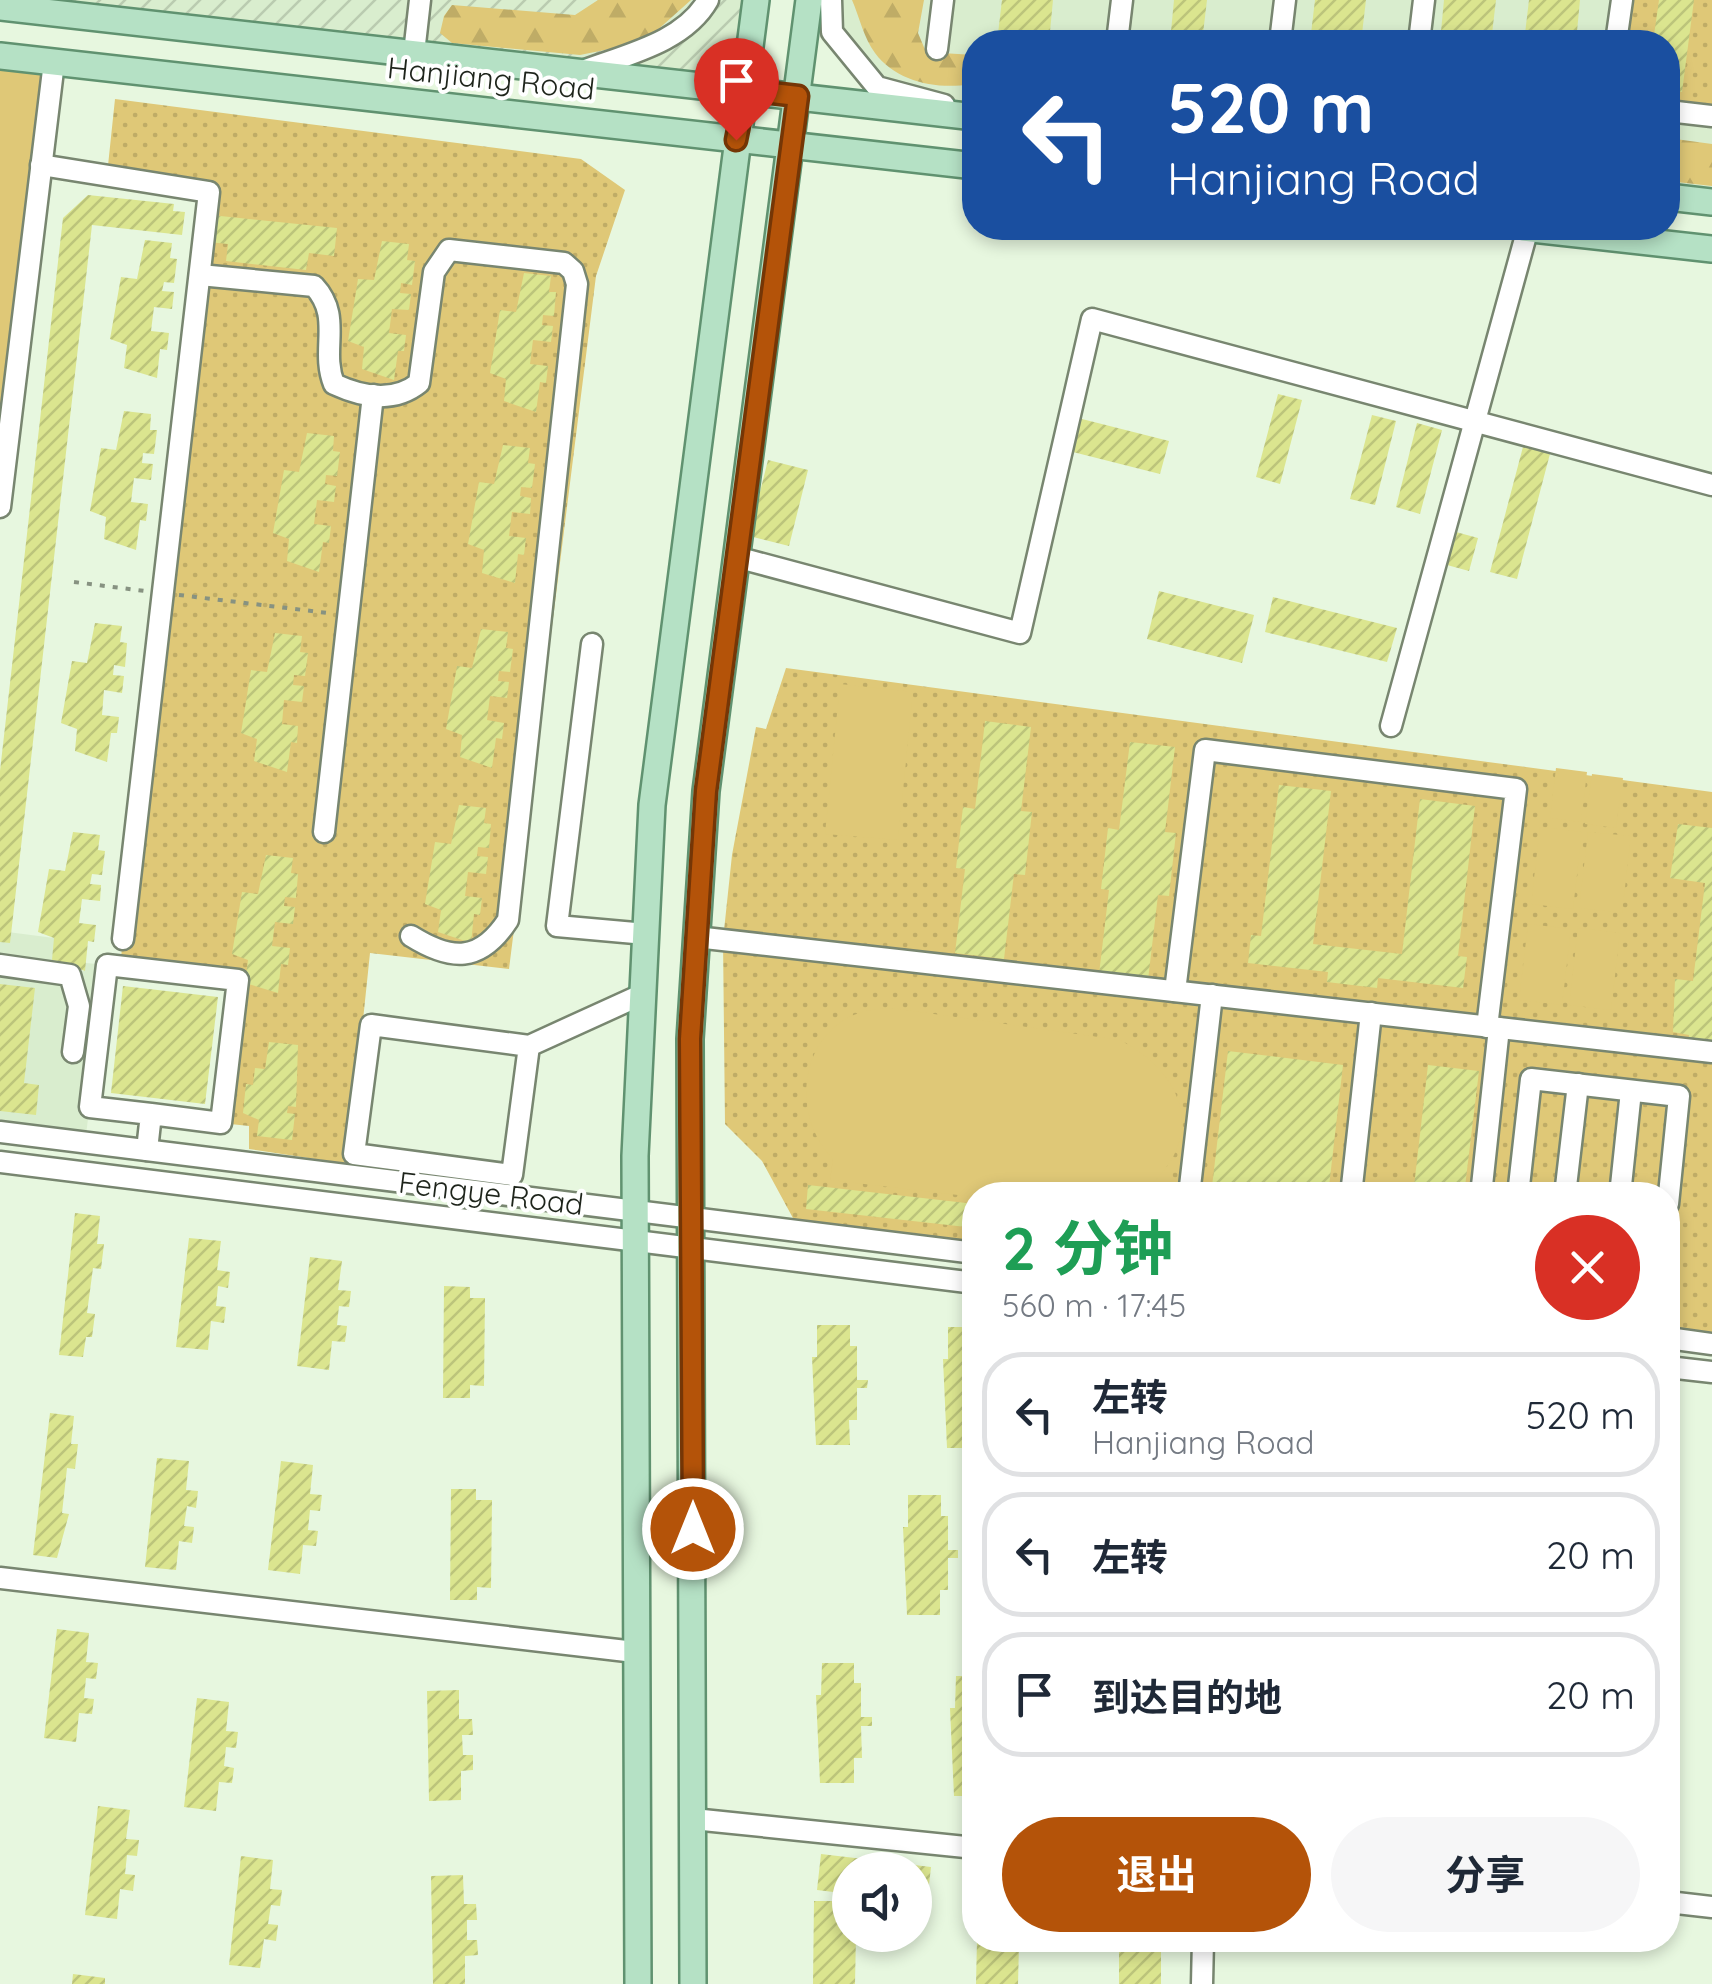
<!DOCTYPE html>
<html lang="zh">
<meta charset="utf-8">
<style>
:root{--surface:#fff;--page:#f6f6f7;--text:#1f2937;--muted:#747a83;--line:#e0e1e3;--accent:#b45309}
body{margin:0;font-family:Quicksand,"Noto Sans SC",sans-serif;background:var(--page);color:var(--text);height:100vh;display:flex;flex-direction:column;font-size:38px;white-space:nowrap}
*{box-sizing:border-box;margin:0}
p{font-size:32px;color:var(--muted)}
.icon{flex:none;width:55px;height:55px;fill:none;stroke:currentColor;stroke-width:2;stroke-linecap:round;stroke-linejoin:round}
.map{position:relative;flex:1;overflow:hidden}
.details{position:absolute;left:962px;top:1182px;width:718px;height:770px;display:flex;flex-direction:column;background:var(--surface);border-radius:40px;box-shadow:0 5px 15px #0003}
.details>*{flex:none}
.top-card{position:absolute;left:962px;top:30px;width:718px;height:210px;border-radius:40px;box-shadow:0 5px 15px #0003;background:#1a4fa0;color:#fff;overflow:hidden}
.buttons{position:absolute;left:832px;top:1852px;display:grid;gap:20px}
.buttons a{display:grid;place-items:center;width:100px;height:100px;border-radius:50%;background:var(--surface);box-shadow:0 5px 15px #0003;font-size:50px}
.pin{position:absolute;display:grid;place-items:center;width:85px;height:85px;color:#fff;margin:-102px -42px;border-radius:50% 50% 50% 0;rotate:-45deg;box-shadow:0 0 10px #0007}
.pin .icon{rotate:45deg}
.me{position:absolute;width:110px;margin:-55px;rotate:0deg;stroke-linejoin:round;filter:drop-shadow(0 0 8px #0008)}
.turn{display:flex;align-items:center;gap:35px;height:210px;padding:0 40px;font-size:45px}
.turn .icon{width:130px;height:130px;stroke-width:2.5}
.turn b{display:block;font-size:70px;line-height:85px}
.round{display:grid;place-items:center;flex:none;width:105px;height:105px;border-radius:52px;background:var(--page)}
.head{display:flex;align-items:center;justify-content:space-between;height:170px;padding:0 40px}
h1{font-size:60px;font-weight:700;line-height:75px;color:#1e9e55}
.cta{display:flex;gap:20px;margin-top:auto;padding:20px 40px}
.cta a{flex:1;height:115px;border-radius:60px;background:var(--accent);color:#fff;font-size:40px;font-weight:700;line-height:115px;text-align:center}
.cta a+a{background:var(--page);color:var(--text)}
ul{padding:0;list-style:none}
li{display:flex;align-items:center;gap:30px;height:125px;margin:0 20px 15px;padding:0 20px;border:5px solid var(--line);border-radius:40px}
li div{flex:1}
li b{display:block;font-size:38px}
li em{font-style:normal}
.map>svg:first-child{display:block}
.built{fill:#d9edce}
.industrial{fill:url(#industrial-furrows)}
.grass{fill:url(#grass-dots)}
.forest{fill:url(#forest-firs)}
.park{fill:#dfc877}
.building{fill:url(#building-hatch)}
.lines{fill:none;stroke-linecap:round;stroke-linejoin:round}
.minor-casing{stroke:#788670;stroke-width:25}
.major-casing{stroke:#609270;stroke-width:30}
.path{stroke:#879281;stroke-width:4;stroke-dasharray:5 8;stroke-linecap:butt}
.minor{stroke:#fff;stroke-width:20}
.major{stroke:#b5e1c5;stroke-width:25}
.route-casing{stroke:#753606;stroke-width:25}
.route{stroke:#b45309;stroke-width:18}
.labels{text-anchor:middle;stroke-width:8;stroke-linejoin:round;paint-order:stroke}
.street-label{font-size:30px;fill:#1e241b;stroke:#fff}
</style>
<div class="map">
<svg width="1712" height="1984" viewBox="0 0 1712 1984">
<defs>
<pattern id="industrial-furrows" width="10" height="10" patternUnits="userSpaceOnUse" patternTransform="scale(2.5)"><rect width="10" height="10" fill="#d9edce"/><path d="M-1 1l2-2M0 10L10 0M9 11l2-2" fill="none" stroke="#bacbb0"/></pattern>
<pattern id="grass-dots" width="8" height="8" patternUnits="userSpaceOnUse" patternTransform="scale(2.5)"><rect width="8" height="8" fill="#dfc877"/><path d="M2 2h.1M6 6h.1" fill="none" stroke="#bfac66" stroke-width="1.8" stroke-linecap="round"/></pattern>
<pattern id="forest-firs" width="22" height="20" patternUnits="userSpaceOnUse" patternTransform="scale(2.5)"><rect width="22" height="20" fill="#dfc877"/><path d="M5 1l3.5 6h-7zM16 11l3.5 6h-7z" fill="#bfac66"/></pattern>
<pattern id="building-hatch" width="6" height="6" patternUnits="userSpaceOnUse" patternTransform="scale(2.5)"><rect width="6" height="6" fill="#dbe58f"/><path d="M-1 1l2-2M0 6l6-6M5 7l2-2" fill="none" stroke="#bcc47b"/></pattern>
</defs>
<rect width="100%" height="100%" fill="#e7f7df"/>
<g class="built">
<path d="M835,0H1712V202L1668,197V42H975V113L877,87L832,32Z"/>
<path d="M0,931L54,938L71,969L84,971L86,963L107,965L85,1143L0,1132Z"/>
</g>
<path class="industrial" d="M0,0H756L745,90Z"/>
<g class="grass">
<path d="M1622,0H1712V116L1668,111V42H1616Z"/>
<path d="M115,99L581,159L625,190L596,276L509,969L370,953L348,1164L249,1149V1126L221,1123L238,980L120,966L209,192L107,175Z"/>
<path d="M786,668L1712,792V1344L1668,1338V1195H975V1253L800,1231L762,1161L725,1124L723,940L732,855L756,727L766,729Z"/>
</g>
<g class="forest">
<path d="M598,0H691L644,42L580,55L452,43L440,33L444,16L452,5L575,15Z"/>
<path d="M852,0H924L918,33L926,52L974,55L971,84C938,90 896,82 875,53C864,39 859,16 852,0Z"/>
<path d="M1668,138L1712,144V186L1668,181Z"/>
</g>
<g class="park">
<path d="M0,56L54,62L0,506Z"/>
<path d="M840,684L913,692L898,840L825,834Z"/>
<path d="M1556,768L1587,772L1581,822L1550,818Z"/>
<path d="M1592,774L1623,778L1616,828L1585,824Z"/>
<path d="M1540,827L1582,832L1573,909L1531,904Z"/>
<path d="M1588,832L1631,836L1622,913L1579,908Z"/>
<path d="M1528,924L1571,929L1562,1005L1519,1000Z"/>
<path d="M1578,928L1620,933L1611,1010L1569,1005Z"/>
<path d="M891,1008L1120,1040C1190,1076 1207,1145 1138,1195L975,1197L830,1180L833,1159C791,1117 798,1034 859,1013C869,1009 881,1009 891,1008Z"/>
</g>
<g class="building">
<path d="M1002,0H1053L1049,42H997Z"/>
<path d="M1174,0H1207L1202,42H1170Z"/>
<path d="M1315,0H1366L1361,42H1310Z"/>
<path d="M1444,0H1496L1491,42H1440Z"/>
<path d="M1529,0H1580L1576,42H1524Z"/>
<path d="M1659,0H1694L1682,92L1668,90V42H1653Z"/>
<path d="M88,195L174,204L173,211L185,212L182,235L92,225L10,943L0,942V771L63,218Z"/>
<path d="M211,215L337,228L334,256L309,253L306,270L226,261L228,244L208,242Z"/>
<path d="M145,240L172,243L170,258L177,259L174,283L164,282L162,291L174,292L172,309L154,307L151,331L169,333L167,350L160,349L157,378L124,368L127,345L110,339L121,277L137,279Z"/>
<path d="M382,241L409,244L407,260L415,261L412,285L401,283L400,293L411,294L409,310L392,309L389,333L406,335L404,351H398L394,380L362,369L364,347L348,341L358,279L374,280Z"/>
<path d="M524,273L551,276L549,292H556L554,316L543,315L542,325L553,326L551,342L533,340L530,364L548,366L546,383L540,382L536,412L504,401L506,379L490,373L500,310L516,312Z"/>
<path d="M1278,394L1302,400L1280,484L1256,477Z"/>
<path d="M124,411L151,414L150,430H157L154,454L143,453L142,463L153,464L151,480L134,478L131,502L148,504L146,521L140,520L136,550L104,539L106,517L90,511L101,448L116,450Z"/>
<path d="M1372,415L1396,421L1375,505L1350,499Z"/>
<path d="M1078,418L1169,441L1160,474L1069,451Z"/>
<path d="M1417,423L1442,430L1420,514L1396,507Z"/>
<path d="M307,433L334,436L333,451L340,452L337,476L326,475L325,484L336,486L334,502L317,500L314,524L331,526L329,543L323,542L319,572L287,561L289,539L273,533L284,470L299,472Z"/>
<path d="M1524,443L1551,450L1517,579L1490,572Z"/>
<path d="M503,445L530,448L528,463L535,464L532,488L521,487L520,496L531,498L530,514L512,512L509,536L526,538L524,555L518,554L515,583L482,573L484,550L468,544L479,482L494,484Z"/>
<path d="M768,460L808,470L789,546L749,536Z"/>
<path d="M1456,532L1478,538L1469,571L1447,565Z"/>
<path d="M1159,591L1254,615L1242,663L1147,639Z"/>
<path d="M1273,597L1397,628L1387,662L1265,632Z"/>
<path d="M95,623L122,626L120,642L127,643L125,667L114,665L113,675L124,676L122,693L104,690L102,715L119,717L117,733H111L107,762L75,751L77,729L61,723L72,661L87,663Z"/>
<path d="M481,629L508,632L506,648L513,649L510,672L499,671L498,681L509,682L507,698L490,696L487,720L504,723L502,739L496,738L492,768L460,757L462,735L446,729L457,666L472,668Z"/>
<path d="M275,633L302,636L300,652L308,653L305,676L294,675L293,685L304,686L302,702L284,700L282,724L298,726L297,743L291,742L287,772L254,761L257,739L241,733L251,670L267,672Z"/>
<path d="M985,721L1031,727L1021,811L1032,812L1025,875L1014,874L1004,959L955,953L965,869L956,868L963,807L975,809Z"/>
<path d="M1130,742L1175,747L1165,832L1176,833L1169,896L1158,895L1148,980L1099,974L1109,890L1101,889L1108,828L1119,830Z"/>
<path d="M1279,785L1331,791L1313,944L1402,954L1420,799L1475,806L1458,956L1467,957L1463,988L1378,978L1377,988L1327,982L1328,972L1248,963L1251,935L1261,936Z"/>
<path d="M459,805L486,808L484,823L491,824L489,848L478,847L477,856L488,857L486,874L468,872L465,896L482,898L480,915L474,914L471,943L438,932L441,910L425,904L435,842L451,844Z"/>
<path d="M1678,824L1712,828V1048L1688,1045L1689,1035L1673,1032L1675,979L1693,981L1705,883L1670,878Z"/>
<path d="M73,832L100,835L98,850L105,851L102,875L92,874L90,884L101,885L100,901L82,899L79,923L96,925L94,942L88,941L85,971L52,960L54,938L38,932L49,869L65,871Z"/>
<path d="M266,855L293,858L291,873L298,874L296,898L285,897L284,906L295,907L293,924L275,922L272,946L290,948L288,965L281,964L278,993L245,983L248,960L232,954L242,892L258,894Z"/>
<path d="M0,984L35,988L24,1083L39,1085L36,1115L0,1111Z"/>
<path d="M123,986L218,997L205,1104L111,1093Z"/>
<path d="M269,1042L298,1045L296,1107L288,1106L287,1113L295,1114L292,1140L257,1136L259,1120L243,1113L246,1084L253,1085L255,1068L265,1069Z"/>
<path d="M1228,1051L1343,1065L1328,1195H1211Z"/>
<path d="M1428,1065L1479,1071L1464,1195H1413Z"/>
<path d="M808,1185L975,1204V1228L806,1209Z"/>
<path d="M75,1213L100,1216L97,1244H104L101,1269L93,1268L87,1313L95,1314L92,1337H86L83,1357L59,1355Z"/>
<path d="M189,1238L221,1241L217,1270L230,1272L228,1288L218,1286L216,1306L226,1307L224,1323L211,1321L208,1350L176,1347Z"/>
<path d="M310,1257L342,1261L338,1290L351,1291L349,1307L339,1306L337,1325L347,1326L345,1342L332,1341L329,1370L297,1366Z"/>
<path d="M444,1286L470,1287V1298H485L484,1386L470,1385V1398H443Z"/>
<path d="M817,1325H850V1346H857V1380H868L867,1388H857V1420H849L850,1445H816L812,1357H817Z"/>
<path d="M948,1327H975V1448H947L943,1359H948Z"/>
<path d="M50,1413L74,1416L71,1444H78L75,1469L67,1468L62,1513L69,1514L57,1558L33,1555Z"/>
<path d="M157,1458L189,1461L186,1490L198,1491L196,1508L187,1506L184,1526L194,1527L192,1543L179,1541L176,1570L145,1567Z"/>
<path d="M281,1461L313,1465L310,1494L322,1495L320,1511L310,1510L308,1530L318,1531L316,1546L303,1545L300,1574L268,1570Z"/>
<path d="M451,1489H476V1500H492L491,1588L477,1587V1600H450Z"/>
<path d="M908,1495H941V1516H948V1550H958V1558H948V1590H940V1615H907L903,1527H908Z"/>
<path d="M57,1629L89,1633L86,1662L98,1663L96,1679L86,1678L84,1698L94,1699L92,1714L79,1713L76,1742L44,1738Z"/>
<path d="M822,1663H854V1683H861V1717H872V1726H861L862,1758H854V1783H820L816,1695H821Z"/>
<path d="M956,1676H975V1796H954L950,1708H955Z"/>
<path d="M459,1690V1719H472L473,1735H462L463,1755H473V1770L461,1771V1800L429,1801L427,1691Z"/>
<path d="M197,1698L229,1702L226,1731L238,1732L236,1748L226,1747L224,1766L234,1768L232,1783L219,1782L216,1811L184,1807Z"/>
<path d="M98,1806L130,1810L126,1839L139,1840L137,1856L127,1855L125,1874L135,1875L133,1891L120,1889L117,1919L85,1915Z"/>
<path d="M821,1854L931,1867L927,1903L915,1901V1870H850V1894L817,1890Z"/>
<path d="M241,1856L273,1860L270,1889L282,1890L280,1906L271,1905L268,1924L278,1925L276,1941L264,1939L260,1968L229,1965Z"/>
<path d="M966,1868L975,1869V1904L963,1903Z"/>
<path d="M463,1875L464,1904H476L477,1920H467V1940H477L478,1955L465,1956V1984H433L431,1876Z"/>
<path d="M814,1901H849L850,1935H856L855,1984H813Z"/>
<path d="M977,1940L1019,1944L1018,1984H976Z"/>
<rect x="1119" y="1940" width="42" height="44"/>
<path d="M73,1974L105,1978V1984H72Z"/>
</g>
<g class="lines">
<g class="minor-casing">
<g id="minor">
<path d="M831,0L832,32L877,87L944,105"/>
<path d="M1117,42L1122,0"/>
<path d="M1280,42L1285,0"/>
<path d="M1419,42L1424,0"/>
<path d="M1616,42L1622,0"/>
<path d="M937,49L943,0"/>
<path d="M414,53L420,0"/>
<path d="M580,72C624,55 684,43 708,0"/>
<path d="M1668,111L1712,116"/>
<path d="M41,165L209,192L123,939"/>
<path d="M200,275L314,286C343,317 320,349 334,384C362,397 394,403 419,383L434,272L449,250L564,263L573,271L577,284L508,920C480,963 451,961 411,936"/>
<path d="M0,507L54,62"/>
<path d="M736,557L1020,633L1092,319L1712,485"/>
<path d="M592,644L557,926L646,934"/>
<path d="M1391,726L1528,228"/>
<path d="M324,832L373,395"/>
<path d="M696,937L1712,1052"/>
<path d="M0,965L70,975L79,1006L73,1052"/>
<path d="M1175,991L1205,750L1516,789L1487,1027"/>
<path d="M529,1046L512,1175L354,1154L371,1025L529,1046L643,994"/>
<path d="M0,1132L975,1253"/>
<path d="M147,1150L151,1114L221,1123L238,980L107,965L90,1107L151,1114"/>
<path d="M0,1162L975,1283"/>
<path d="M1189,1195L1212,995"/>
<path d="M1351,1195L1371,1013"/>
<path d="M1481,1195L1499,1028"/>
<path d="M1518,1195L1531,1079L1679,1096L1668,1204"/>
<path d="M1565,1195L1578,1084"/>
<path d="M1620,1195L1631,1091"/>
<path d="M1668,1338L1712,1344"/>
<path d="M1668,1367L1712,1372"/>
<path d="M0,1578L635,1652"/>
<path d="M693,1819L975,1848"/>
<path d="M1668,1902L1712,1907"/>
<path d="M1202,1984L1203,1940"/>
</g>
</g>
<g class="major-casing">
<g id="major">
<path d="M0,7L975,117"/>
<path d="M0,56L975,166"/>
<path d="M1668,197L1712,202"/>
<path d="M1523,228L1712,249"/>
<path d="M638,1984L635,1156L652,805L756,0"/>
<path d="M693,1984L690,1039L706,791L809,0"/>
</g>
</g>
<g class="path">
<path d="M74,582L145,591"/>
<path d="M179,595L328,613"/>
</g>
<use href="#minor" class="minor"/>
<use href="#major" class="major"/>
</g>
<g class="lines">
<g class="route-casing">
<path id="route" d="M693,1529L690,1039L706,791L798,96L746,90L736,140"/>
</g>
<use href="#route" class="route"/>
</g>
<g class="labels">
<g class="street-label">
<text transform="translate(491 79) rotate(6)" y="10">Hanjiang Road</text>
<text transform="translate(491 1194) rotate(7)" y="10">Fengye Road</text>
</g>
</g>
</svg>
<div class="buttons">
<a><svg class="icon" aria-label="sound" viewBox="0 0 24 24"><path d="M4 9h4l5-4v14l-5-4H4zM17 9q2 3 0 6"/></svg></a>
</div>
<div class="pin" style="left:736px;top:140px;background:#d93025"><svg class="icon" aria-label="arrive" viewBox="0 0 24 24"><path d="M6 21V4h12l-3 4 3 4H6"/></svg></div>
<svg class="me" style="left:693px;top:1529px" viewBox="-20 -20 40 40"><circle r="17" fill="#b45309" stroke="#fff" stroke-width="3"/><path d="M0-11L8 9 0 5-8 9z" fill="#fff"/></svg>
<div class="top-card">
<div class="turn"><svg class="icon" aria-label="left" viewBox="0 0 24 24"><path d="M17 20v-9H6M10 6l-5 5 5 5"/></svg><div><b>520 m</b>Hanjiang Road</div></div>
</div>
<section class="details">
<div class="head"><div><h1>2 分钟</h1><p>560 m · 17:45</p></div><a class="round" style="background:#d93025;color:#fff"><svg class="icon" aria-label="close" viewBox="0 0 24 24"><path d="M6 6l12 12M18 6L6 18"/></svg></a></div>
<ul>
<li><svg class="icon" aria-label="left" viewBox="0 0 24 24"><path d="M17 20v-9H6M10 6l-5 5 5 5"/></svg><div><b>左转</b><p>Hanjiang Road</p></div><em>520 m</em></li>
<li><svg class="icon" aria-label="left" viewBox="0 0 24 24"><path d="M17 20v-9H6M10 6l-5 5 5 5"/></svg><div><b>左转</b></div><em>20 m</em></li>
<li><svg class="icon" aria-label="arrive" viewBox="0 0 24 24"><path d="M6 21V4h12l-3 4 3 4H6"/></svg><div><b>到达目的地</b></div><em>20 m</em></li>
</ul>
<div class="cta"><a>退出</a><a>分享</a></div>
</section>
</div>
